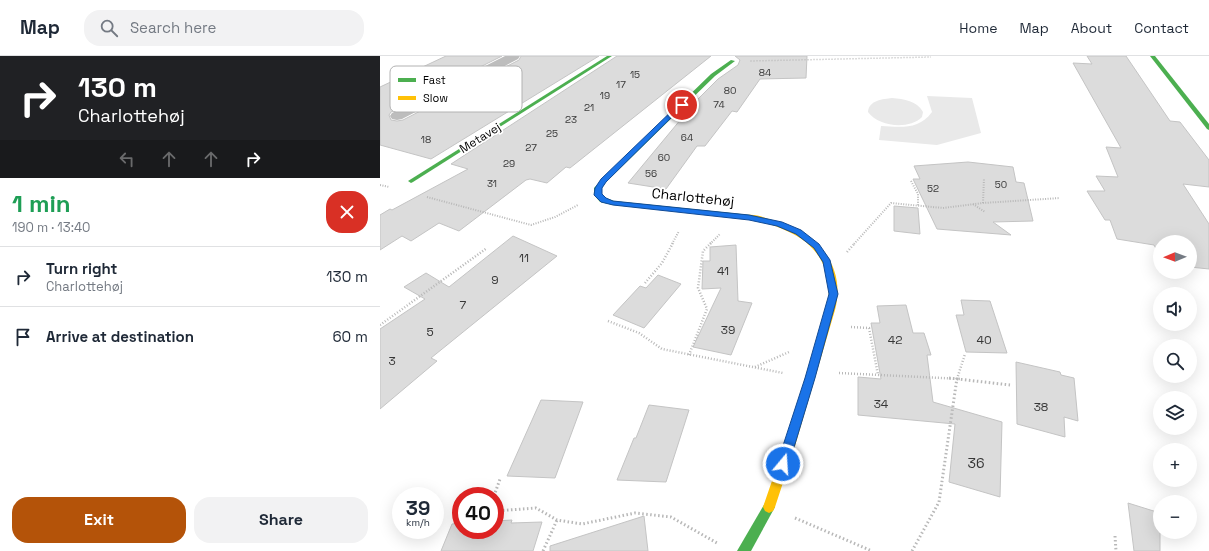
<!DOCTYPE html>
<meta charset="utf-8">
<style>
:root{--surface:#fff;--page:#f2f2f3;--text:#1f2937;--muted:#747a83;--line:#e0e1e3;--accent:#b45309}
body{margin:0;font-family:"Space Grotesk",sans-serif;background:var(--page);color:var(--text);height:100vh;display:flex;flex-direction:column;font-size:15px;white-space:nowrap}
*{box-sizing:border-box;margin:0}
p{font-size:13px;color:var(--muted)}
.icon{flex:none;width:22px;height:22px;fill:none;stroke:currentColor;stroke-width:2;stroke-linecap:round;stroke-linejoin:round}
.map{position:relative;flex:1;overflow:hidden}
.drawer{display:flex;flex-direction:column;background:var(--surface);width:380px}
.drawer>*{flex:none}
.guide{background:#202124;color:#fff;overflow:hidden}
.needle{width:26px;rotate:269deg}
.tools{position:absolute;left:773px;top:179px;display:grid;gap:8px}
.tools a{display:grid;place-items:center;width:44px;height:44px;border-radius:50%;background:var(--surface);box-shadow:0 4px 16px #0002;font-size:20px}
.speed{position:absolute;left:12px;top:431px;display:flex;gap:8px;font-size:20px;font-weight:700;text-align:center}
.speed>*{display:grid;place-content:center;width:52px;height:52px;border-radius:50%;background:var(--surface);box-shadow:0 4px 16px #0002;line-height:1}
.speed small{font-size:10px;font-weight:400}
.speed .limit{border:6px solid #d22;background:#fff;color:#111}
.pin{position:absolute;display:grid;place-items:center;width:34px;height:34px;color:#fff;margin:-17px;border:2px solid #fff;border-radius:50%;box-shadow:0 1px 4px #0007}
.me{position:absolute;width:44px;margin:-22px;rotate:18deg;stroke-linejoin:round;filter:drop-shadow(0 0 3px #0008)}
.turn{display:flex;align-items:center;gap:14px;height:84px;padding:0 12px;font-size:18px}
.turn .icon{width:52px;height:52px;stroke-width:2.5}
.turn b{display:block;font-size:28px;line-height:34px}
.lanes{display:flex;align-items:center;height:38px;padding:0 12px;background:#0003;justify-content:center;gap:20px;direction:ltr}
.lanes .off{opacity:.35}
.round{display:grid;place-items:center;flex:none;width:42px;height:42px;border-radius:16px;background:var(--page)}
.overview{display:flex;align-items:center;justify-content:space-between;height:68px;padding:0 12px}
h1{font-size:24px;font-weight:700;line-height:30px;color:#1e9e55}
.button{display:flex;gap:8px;margin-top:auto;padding:8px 12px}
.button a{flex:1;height:46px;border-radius:16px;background:var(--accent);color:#fff;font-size:16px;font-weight:700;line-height:46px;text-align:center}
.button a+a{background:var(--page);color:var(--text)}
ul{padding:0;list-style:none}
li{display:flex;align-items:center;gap:12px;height:60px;padding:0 12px;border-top:1px solid var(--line)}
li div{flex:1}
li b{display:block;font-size:15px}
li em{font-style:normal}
header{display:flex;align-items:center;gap:24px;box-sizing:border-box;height:56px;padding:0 20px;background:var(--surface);border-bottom:1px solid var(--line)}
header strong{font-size:19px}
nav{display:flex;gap:22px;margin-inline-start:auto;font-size:14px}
.search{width:280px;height:36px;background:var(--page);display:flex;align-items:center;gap:10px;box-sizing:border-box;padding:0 14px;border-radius:16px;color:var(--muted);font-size:15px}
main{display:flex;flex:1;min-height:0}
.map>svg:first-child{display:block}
.green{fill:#e9e9e9}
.building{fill:#dcdcdc;stroke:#c4c4c4}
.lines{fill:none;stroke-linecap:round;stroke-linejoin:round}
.path-far3{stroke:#b8b8b8;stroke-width:1.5;stroke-dasharray:0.5 1;stroke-linecap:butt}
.path-far2{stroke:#b8b8b8;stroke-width:2;stroke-dasharray:1 1.5;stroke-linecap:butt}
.path-far1{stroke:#b8b8b8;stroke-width:2.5;stroke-dasharray:1 2;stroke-linecap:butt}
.path{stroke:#b8b8b8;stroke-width:3;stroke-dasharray:1.5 2.5;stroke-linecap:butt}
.street{fill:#bdbdbd;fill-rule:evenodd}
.fast{fill:#4caf50;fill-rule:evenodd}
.slow{fill:#ffc107;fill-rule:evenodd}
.route{fill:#1a73e8;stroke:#114b97}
.labels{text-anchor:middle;stroke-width:3.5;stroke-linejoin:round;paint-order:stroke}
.far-number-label{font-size:10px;fill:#373737}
.far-street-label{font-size:12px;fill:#000;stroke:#fff}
.number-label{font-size:12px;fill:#373737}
.street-label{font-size:14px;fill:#000;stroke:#fff}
.near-number-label{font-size:14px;fill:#373737}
.key{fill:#fff;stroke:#b2b2b2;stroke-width:1}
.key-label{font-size:11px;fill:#000}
</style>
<header>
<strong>Map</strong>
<div class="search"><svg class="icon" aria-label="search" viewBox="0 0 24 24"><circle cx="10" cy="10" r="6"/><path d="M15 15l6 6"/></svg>Search here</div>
<nav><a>Home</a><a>Map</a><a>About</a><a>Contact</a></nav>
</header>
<main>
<section class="drawer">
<div class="guide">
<div class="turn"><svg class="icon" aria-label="right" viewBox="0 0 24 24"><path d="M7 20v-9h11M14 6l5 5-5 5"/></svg><div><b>130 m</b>Charlottehøj</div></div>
<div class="lanes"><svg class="icon off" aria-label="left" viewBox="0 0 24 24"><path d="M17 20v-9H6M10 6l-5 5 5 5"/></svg><svg class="icon off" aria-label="ahead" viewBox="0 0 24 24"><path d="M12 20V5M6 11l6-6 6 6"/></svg><svg class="icon off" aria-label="ahead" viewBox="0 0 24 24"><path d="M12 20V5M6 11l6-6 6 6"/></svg><svg class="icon" aria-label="right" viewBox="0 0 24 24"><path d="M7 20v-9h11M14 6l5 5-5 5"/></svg></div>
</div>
<div class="overview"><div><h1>1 min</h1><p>190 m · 13:40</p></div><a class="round" style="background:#d93025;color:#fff"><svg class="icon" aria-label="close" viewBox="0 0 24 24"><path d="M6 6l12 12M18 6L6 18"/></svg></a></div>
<ul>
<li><svg class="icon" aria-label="right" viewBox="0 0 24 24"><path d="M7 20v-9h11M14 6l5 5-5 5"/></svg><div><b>Turn right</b><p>Charlottehøj</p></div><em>130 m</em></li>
<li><svg class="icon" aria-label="arrive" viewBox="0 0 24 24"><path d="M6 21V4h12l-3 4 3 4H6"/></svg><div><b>Arrive at destination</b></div><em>60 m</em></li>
</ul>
<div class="button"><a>Exit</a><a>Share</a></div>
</section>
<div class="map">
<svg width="829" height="495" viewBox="0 0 829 495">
<rect width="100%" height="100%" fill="#fff"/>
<g class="green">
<path d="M547,40L592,42L601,77L557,89L499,84L501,70C521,71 539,74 552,56Z"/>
<path d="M512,42C524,43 537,45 543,56L542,61C529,74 499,71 488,56C489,44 503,43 512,42Z"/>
</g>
<g class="building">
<path d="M66,0H122L11,56L9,59L11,64L17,65L23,64L139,4L141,0H219L51,103L0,89V31Z"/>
<path d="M237,0H331L190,112L186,111L167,127L150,123L146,124L79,175L59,167L31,185L22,180L0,194V159L10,153L12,154L88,113L71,108Z"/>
<path d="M355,0H427L426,22L380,23L357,56L352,55L325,90H317L286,133L248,127L316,45L338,23L358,9L360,4Z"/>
<path d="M707,0H746L790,65L800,66L829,104V131L803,128L829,168V213L810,211V186H780V200L774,189L737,183L730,164H725L707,135H725L716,120L738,121L726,91L741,92L693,7L712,8Z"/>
<path d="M588,106L633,111L636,126L644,127L653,165L613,166L631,179L557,173L533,123H540L534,110Z"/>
<path d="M514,150L538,152L540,178L514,175Z"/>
<path d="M133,180L177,200L51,302L57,305L0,353V273L45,243L24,231L46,217L69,231Z"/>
<path d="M356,189L358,245L372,247L351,299L313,291L341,232L322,233L323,205H330V191Z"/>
<path d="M278,219L301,228L264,272L233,259L260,230L266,232Z"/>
<path d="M581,244L610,245L627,297L586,296L576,259H584Z"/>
<path d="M526,249L533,277H544L551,299H547L553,346L622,366L620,441L569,426L575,368L478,359V321L501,323L491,267H500L497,250Z"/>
<path d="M636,306L680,316L681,319L694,322L698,365L684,361L685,381L637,368Z"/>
<path d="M161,344L203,346L175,422L127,420Z"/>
<path d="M269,349L309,354L286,426L237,424L254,382H256Z"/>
<path d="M748,447L780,457V495H754Z"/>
<path d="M264,460L268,495H170V490Z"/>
<path d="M132,464L131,467L162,466L153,495H61L72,468L81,467V474H115V465Z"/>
</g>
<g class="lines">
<path class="path-far3" d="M370,5L551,1"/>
<g class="path-far2">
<path d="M531,125L538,138V150"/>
<path d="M0,129L9,131"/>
<path d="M47,141L151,169L175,161L198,149"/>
<path d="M603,147L604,122"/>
<path d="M593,148L605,156"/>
<path d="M292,188L299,175"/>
<path d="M330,188L340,178"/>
<path d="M474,188L511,147L563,152L603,147L680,142"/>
</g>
<g class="path-far1">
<path d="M467,196L475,187"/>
<path d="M265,227L282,207L293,187"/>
<path d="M228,265L259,277L282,293L403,317"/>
<path d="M0,269L107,192"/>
<path d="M471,271L489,272L498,319"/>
<path d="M309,299L327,253L318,232L323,195L331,187"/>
<path d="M375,311L409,296"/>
<path d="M459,317L582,323"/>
<path d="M577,323L585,298"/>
</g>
<g class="path">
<path d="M569,322L630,329"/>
<path d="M114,440L120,423"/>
<path d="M115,455L156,452L177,464L202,468L255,457L291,461L337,487"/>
<path d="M415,462L492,495"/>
<path d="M735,480L736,495"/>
<path d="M163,495L177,464"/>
<path d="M532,495L559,446L577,322"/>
</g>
<path class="street" d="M125,0H140L138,3L22,63L17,64L12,63L10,60L12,57Z"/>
<g class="fast">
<path d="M227,0H232L33,126L31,127L28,125Z"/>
<path d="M770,0H775L829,68V74L827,73Z"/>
<path d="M351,4L355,5L335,20L226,126L222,132V138L226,142L234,145L371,159L375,161L374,163L233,149L220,146L214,139V132L222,124L331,18Z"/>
<path d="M389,445L393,447L395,451L371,495H357L385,447Z"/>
</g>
<path class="slow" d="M368,159C376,158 385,162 392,164C435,175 467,208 455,254L415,390L395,451L393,455L389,457L385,455L383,451L404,390L446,254C455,221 441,190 409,176C396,169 382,166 368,163Z"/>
</g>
<path class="route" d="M299,48L304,49L226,126L222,132V138L226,142L233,145L369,159L402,166L421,174L439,188L450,204L458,238L435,322L409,408L407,412L403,414L399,412L397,408L425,322L449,238L443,206L434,192L416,178L397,170L369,164L233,149L221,146L214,139L215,132L221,123Z"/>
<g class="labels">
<g class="far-number-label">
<text x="385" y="20">84</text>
<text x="255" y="22">15</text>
<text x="241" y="32">17</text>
<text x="350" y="38">80</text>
<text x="225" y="43">19</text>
<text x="339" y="52">74</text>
<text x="209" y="55">21</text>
<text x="191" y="67">23</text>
<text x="172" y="81">25</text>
<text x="307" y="85">64</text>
<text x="46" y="87">18</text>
<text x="151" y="95">27</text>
<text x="284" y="105">60</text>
<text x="129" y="111">29</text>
<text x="271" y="121">56</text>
<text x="112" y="131">31</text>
<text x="621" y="132">50</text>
<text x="553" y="136">52</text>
</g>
<g class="far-street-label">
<text transform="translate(100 82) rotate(-32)" y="4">Metavej</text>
</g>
<g class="number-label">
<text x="144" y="206">11</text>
<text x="343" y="219">41</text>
<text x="115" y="228">9</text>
<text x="83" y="253">7</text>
<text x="348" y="278">39</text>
<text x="50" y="280">5</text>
<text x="515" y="288">42</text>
<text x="604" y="288">40</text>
<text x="12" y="309">3</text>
<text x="501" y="352">34</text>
<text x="661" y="355">38</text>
</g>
<g class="street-label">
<text transform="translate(313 141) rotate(6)" y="5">Charlottehøj</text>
</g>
<g class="near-number-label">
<text x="596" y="412">36</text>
</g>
</g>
<rect x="10" y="10" width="132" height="46" rx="6" class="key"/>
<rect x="18" y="22" width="18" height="4" fill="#4caf50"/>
<rect x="18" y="40" width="18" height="4" fill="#ffc107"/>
<g class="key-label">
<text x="43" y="28">Fast</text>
<text x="43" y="46">Slow</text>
</g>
</svg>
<div class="tools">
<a><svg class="needle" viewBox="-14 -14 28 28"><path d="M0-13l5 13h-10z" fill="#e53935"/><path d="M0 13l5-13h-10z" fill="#747a83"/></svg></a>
<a><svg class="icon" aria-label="sound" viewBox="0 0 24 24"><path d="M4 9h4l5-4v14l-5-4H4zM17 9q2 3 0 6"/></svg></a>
<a><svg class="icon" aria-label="search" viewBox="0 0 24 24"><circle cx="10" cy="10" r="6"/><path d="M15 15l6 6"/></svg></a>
<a><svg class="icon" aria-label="layers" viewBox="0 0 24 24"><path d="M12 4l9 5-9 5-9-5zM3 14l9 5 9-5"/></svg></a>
<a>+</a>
<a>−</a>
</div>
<div class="speed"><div>39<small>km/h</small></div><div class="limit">40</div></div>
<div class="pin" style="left:302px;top:49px;background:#d93025"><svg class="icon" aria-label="arrive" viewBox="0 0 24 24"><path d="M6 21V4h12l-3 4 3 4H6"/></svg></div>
<svg class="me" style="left:403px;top:408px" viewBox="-20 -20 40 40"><circle r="17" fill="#1a73e8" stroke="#fff" stroke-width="3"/><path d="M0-11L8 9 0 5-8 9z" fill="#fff"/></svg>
</div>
</main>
